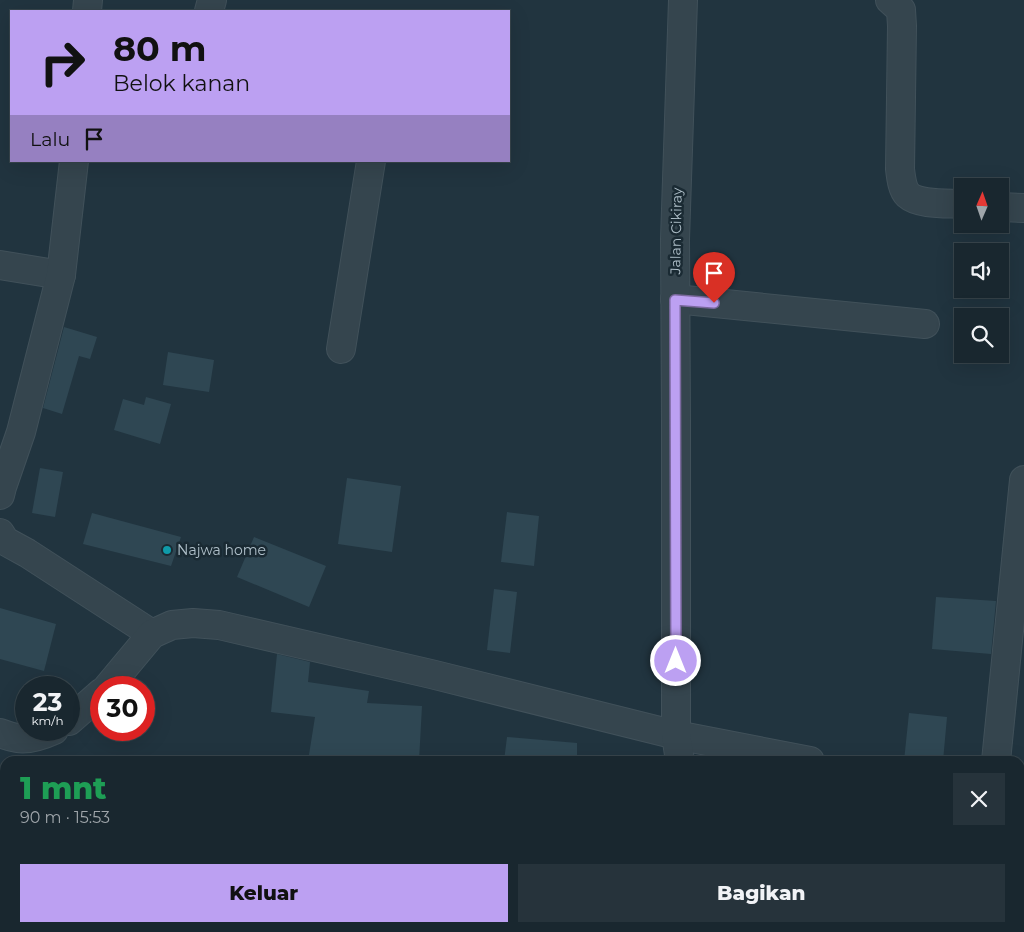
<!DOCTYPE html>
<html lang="id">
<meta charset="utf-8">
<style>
:root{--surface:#19272f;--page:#26333b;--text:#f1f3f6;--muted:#9fa5aa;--line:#37444b;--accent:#bca0f2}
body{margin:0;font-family:Montserrat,sans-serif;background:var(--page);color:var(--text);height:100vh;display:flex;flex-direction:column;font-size:19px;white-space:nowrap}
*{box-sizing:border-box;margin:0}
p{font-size:16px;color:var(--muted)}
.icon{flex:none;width:28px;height:28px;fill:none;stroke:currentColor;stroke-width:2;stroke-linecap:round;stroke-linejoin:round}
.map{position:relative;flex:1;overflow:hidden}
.side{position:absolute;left:0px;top:756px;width:1025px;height:176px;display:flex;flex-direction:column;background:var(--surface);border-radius:15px 15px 0 0;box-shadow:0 5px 20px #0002,0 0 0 1px var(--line)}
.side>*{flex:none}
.guide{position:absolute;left:10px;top:10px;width:500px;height:152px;border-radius:0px;box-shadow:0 5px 20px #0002,0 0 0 1px var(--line);background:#bca0f2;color:#111;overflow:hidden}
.needle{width:32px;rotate:2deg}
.tools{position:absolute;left:954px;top:178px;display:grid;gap:10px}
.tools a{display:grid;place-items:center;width:55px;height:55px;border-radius:0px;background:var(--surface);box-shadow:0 5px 20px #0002,0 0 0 1px var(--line);font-size:25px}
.speed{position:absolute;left:15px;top:676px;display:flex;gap:10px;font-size:25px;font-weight:700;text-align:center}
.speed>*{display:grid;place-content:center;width:65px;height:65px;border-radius:50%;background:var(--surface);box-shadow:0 5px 20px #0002,0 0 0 1px var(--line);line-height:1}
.speed small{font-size:12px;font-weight:400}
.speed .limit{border:8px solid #d22;background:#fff;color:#111}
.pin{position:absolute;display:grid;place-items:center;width:42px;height:42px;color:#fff;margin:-51px -21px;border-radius:50% 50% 50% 0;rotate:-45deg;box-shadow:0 0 5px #0007}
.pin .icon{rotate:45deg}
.me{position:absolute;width:55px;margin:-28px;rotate:0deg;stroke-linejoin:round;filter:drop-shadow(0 0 4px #0008)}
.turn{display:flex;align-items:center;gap:18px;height:105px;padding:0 20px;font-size:22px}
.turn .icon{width:65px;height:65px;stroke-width:2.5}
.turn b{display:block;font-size:35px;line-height:42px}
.then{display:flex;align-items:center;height:48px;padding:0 20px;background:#0003;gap:10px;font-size:19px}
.round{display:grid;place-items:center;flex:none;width:52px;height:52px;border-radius:0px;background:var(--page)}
.overview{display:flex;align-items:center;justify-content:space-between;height:85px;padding:0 20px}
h1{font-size:30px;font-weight:800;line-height:38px;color:#1e9e55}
.cta{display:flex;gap:10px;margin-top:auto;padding:10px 20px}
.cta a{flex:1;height:58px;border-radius:0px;background:var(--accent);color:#111;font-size:20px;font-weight:800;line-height:58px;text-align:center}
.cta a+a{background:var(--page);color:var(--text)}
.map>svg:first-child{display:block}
.green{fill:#23403c}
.building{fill:#2f4753}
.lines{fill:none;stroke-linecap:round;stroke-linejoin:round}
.street-casing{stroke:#41515a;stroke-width:30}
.street{stroke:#35454e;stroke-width:28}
.route-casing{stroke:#7a689d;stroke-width:12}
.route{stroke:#bca0f2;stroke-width:9}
.culture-dot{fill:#0f9aa8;stroke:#1a2a33;stroke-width:2}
.labels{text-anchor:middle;stroke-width:5;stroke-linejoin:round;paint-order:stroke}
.street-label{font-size:14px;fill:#b0c0ca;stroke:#1a2a33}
.poi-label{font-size:14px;fill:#b0c0ca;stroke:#1a2a33;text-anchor:start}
</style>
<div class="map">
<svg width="1024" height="932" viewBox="0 0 1024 932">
<rect width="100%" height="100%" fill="#21343f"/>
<path class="green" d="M0,780L5,783V928H120L122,932H0Z"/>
<g class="building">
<path d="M64,327L97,337L90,359L79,356L62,414L43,408Z"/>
<path d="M168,352L214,360L209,392L163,385Z"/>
<path d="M146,397L171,404L160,444L114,430L123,399L144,405Z"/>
<path d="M40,468L63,472L55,517L32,513Z"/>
<path d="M347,478L401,486L392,552L338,544Z"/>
<path d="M507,512L539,516L534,566L501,562Z"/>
<path d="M92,513L181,537L171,566L83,544Z"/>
<path d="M254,537L326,566L309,607L237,577Z"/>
<path d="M494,589L517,592L510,653L487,650Z"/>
<path d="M936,597L996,601L991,654L932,649Z"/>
<path d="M0,608L56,624L44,671L0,659Z"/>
<path d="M277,654L310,662L308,682L369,691L367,703L422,706L419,761H308L315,717L271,712Z"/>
<path d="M909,713L947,717L943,761H904Z"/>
<path d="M507,737L577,743V761H504Z"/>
</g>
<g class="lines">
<g class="street-casing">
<g id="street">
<path d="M890,0L901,10L902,26L900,169C901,177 902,189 908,195C919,205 948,203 962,204"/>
<path d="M87,11L88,0"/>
<path d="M209,11L212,0"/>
<path d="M1000,207L1024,208"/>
<path d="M0,265L61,275"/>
<path d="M675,299L925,324"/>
<path d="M341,349L371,161"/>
<path d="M0,495L2,487L21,432L61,275L74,161"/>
<path d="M0,533L5,541L27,553L152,634"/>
<path d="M107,688L152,634L172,625L193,623L219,625L431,674L676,735L810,761"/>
<path d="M69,721L101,693"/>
<path d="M0,733C5,735 11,737 17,738C28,740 43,735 54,730"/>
<path d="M680,761L676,735V420L675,239L683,0"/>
<path d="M996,761L1024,480"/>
<path d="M1020,807L1024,808"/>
<path d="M816,928L820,932"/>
<path d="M696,932V928"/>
</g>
</g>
<use href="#street" class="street"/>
</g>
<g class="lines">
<g class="route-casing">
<path id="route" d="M676,661L675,300L714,303"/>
</g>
<use href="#route" class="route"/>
</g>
<circle class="culture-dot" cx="167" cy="550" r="5"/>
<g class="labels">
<g class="street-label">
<text transform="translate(676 231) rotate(-89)" y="5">Jalan Cikiray</text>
</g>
<g class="poi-label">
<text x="177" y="555">Najwa home</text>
</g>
</g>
</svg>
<div class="tools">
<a><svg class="needle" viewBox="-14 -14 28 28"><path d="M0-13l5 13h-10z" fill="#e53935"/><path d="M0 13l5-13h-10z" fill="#9fa5aa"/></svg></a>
<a><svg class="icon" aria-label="sound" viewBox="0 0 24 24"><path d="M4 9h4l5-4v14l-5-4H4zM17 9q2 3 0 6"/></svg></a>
<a><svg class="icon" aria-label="search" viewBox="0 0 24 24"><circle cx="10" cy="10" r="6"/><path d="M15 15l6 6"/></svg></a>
</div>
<div class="speed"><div>23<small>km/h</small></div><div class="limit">30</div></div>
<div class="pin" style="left:714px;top:303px;background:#d93025"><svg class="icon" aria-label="arrive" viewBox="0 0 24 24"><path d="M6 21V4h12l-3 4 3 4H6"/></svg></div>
<svg class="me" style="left:676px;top:661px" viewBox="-20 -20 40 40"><circle r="17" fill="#bca0f2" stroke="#fff" stroke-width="3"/><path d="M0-11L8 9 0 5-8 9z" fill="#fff"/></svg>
<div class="guide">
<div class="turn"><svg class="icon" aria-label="right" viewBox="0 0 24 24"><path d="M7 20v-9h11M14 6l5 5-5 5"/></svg><div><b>80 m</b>Belok kanan</div></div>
<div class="then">Lalu<svg class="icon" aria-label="arrive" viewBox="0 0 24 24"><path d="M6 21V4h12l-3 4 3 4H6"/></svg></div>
</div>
<section class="side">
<div class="overview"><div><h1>1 mnt</h1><p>90 m · 15:53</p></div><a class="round"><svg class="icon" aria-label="close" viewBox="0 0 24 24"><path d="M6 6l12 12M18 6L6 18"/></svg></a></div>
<div class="cta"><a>Keluar</a><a>Bagikan</a></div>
</section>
</div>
